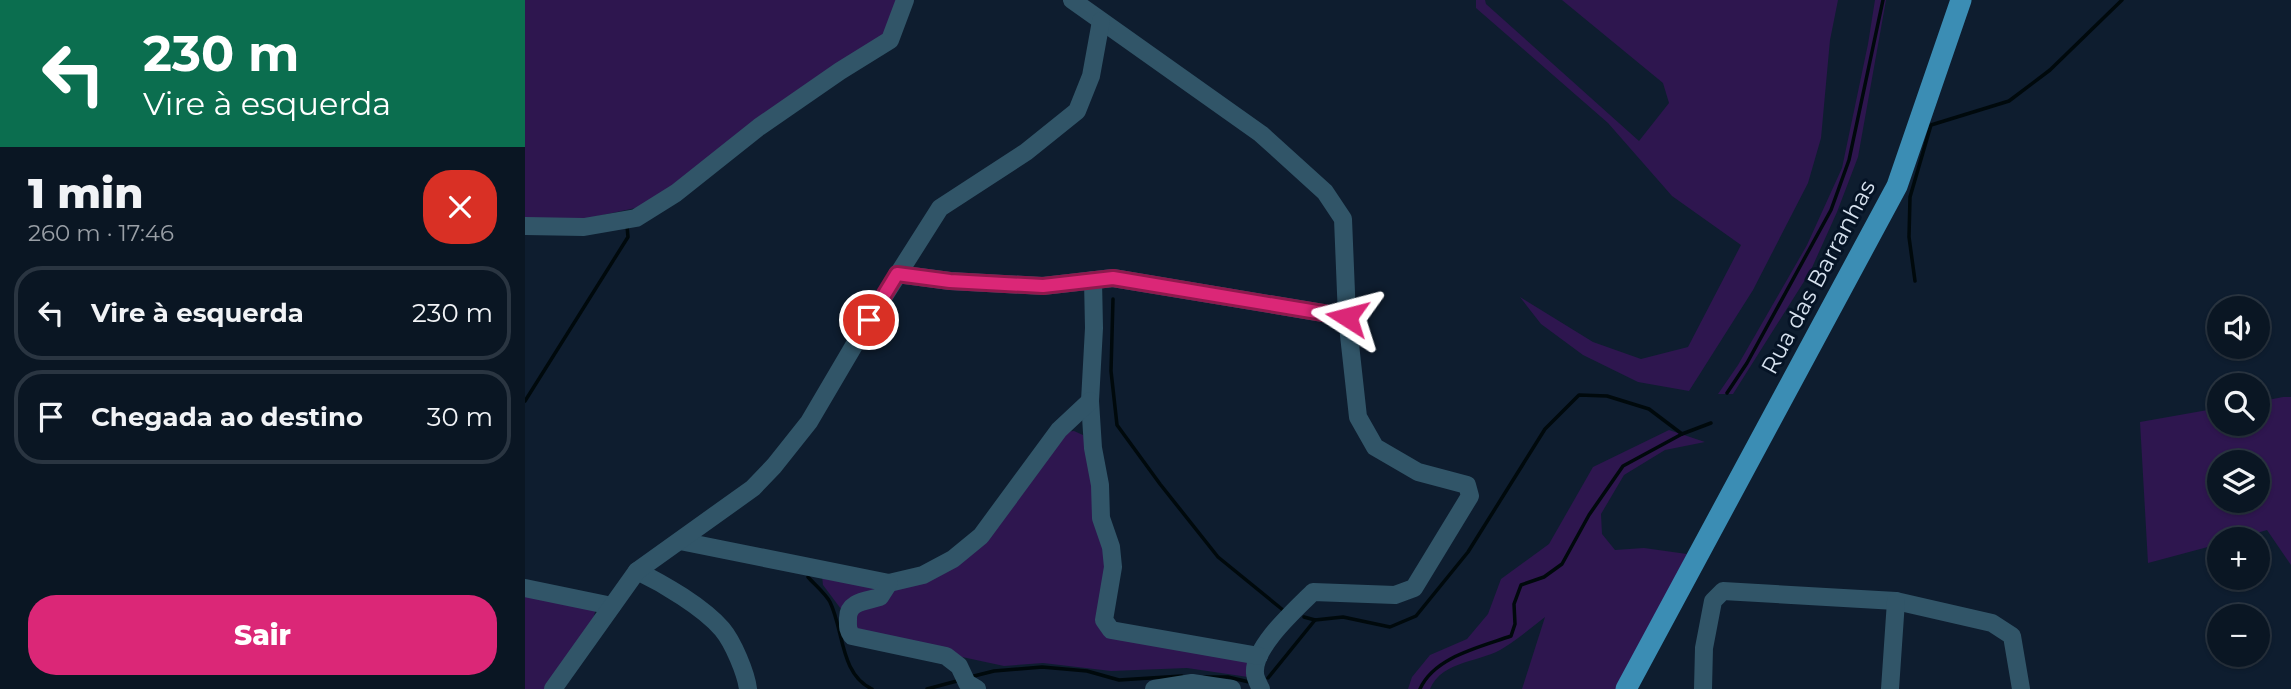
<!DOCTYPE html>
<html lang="pt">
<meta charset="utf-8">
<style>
:root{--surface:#0a1623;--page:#182330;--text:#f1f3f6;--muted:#999fa6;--line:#2a3541;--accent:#db2777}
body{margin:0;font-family:Montserrat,sans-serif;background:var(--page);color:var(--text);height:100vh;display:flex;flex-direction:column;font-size:26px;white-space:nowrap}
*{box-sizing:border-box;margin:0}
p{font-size:23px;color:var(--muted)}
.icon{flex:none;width:38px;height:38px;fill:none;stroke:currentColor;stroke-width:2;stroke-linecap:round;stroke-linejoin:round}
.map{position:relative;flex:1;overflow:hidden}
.sheet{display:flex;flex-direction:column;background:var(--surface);width:525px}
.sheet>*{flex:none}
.top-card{background:#0b6e4f;color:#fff;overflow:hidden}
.buttons{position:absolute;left:1682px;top:296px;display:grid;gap:14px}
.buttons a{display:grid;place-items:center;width:63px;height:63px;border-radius:50%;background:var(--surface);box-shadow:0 2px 5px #0004,0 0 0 2px var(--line);font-size:35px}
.pin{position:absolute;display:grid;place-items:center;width:60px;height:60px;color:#fff;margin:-30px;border:4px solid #fff;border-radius:50%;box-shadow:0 2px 7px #0007}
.me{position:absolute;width:77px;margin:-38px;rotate:279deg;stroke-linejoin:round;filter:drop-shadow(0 0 5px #0008)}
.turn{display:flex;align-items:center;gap:24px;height:147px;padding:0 28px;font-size:32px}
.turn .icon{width:91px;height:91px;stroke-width:2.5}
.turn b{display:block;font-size:49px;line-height:60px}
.round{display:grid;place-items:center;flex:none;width:74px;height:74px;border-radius:28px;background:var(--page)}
.head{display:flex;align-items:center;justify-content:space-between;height:119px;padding:0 28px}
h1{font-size:42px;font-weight:800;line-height:52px}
.button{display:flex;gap:14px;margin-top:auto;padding:14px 28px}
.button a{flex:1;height:80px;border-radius:28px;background:var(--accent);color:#fff;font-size:28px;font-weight:800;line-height:80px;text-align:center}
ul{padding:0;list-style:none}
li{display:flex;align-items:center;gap:21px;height:94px;margin:0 14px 10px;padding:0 14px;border:4px solid var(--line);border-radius:28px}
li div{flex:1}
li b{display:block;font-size:26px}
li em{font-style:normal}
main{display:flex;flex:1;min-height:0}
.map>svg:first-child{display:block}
.green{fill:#2e164f;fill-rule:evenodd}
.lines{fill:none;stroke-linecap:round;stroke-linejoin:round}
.stream{stroke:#00090c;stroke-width:3.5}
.minor{stroke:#315568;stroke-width:18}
.major{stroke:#3b8db4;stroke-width:21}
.route-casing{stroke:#8e194d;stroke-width:18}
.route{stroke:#db2777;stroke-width:12}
.labels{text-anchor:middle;stroke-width:6;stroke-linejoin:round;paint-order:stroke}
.street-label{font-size:23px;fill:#d7e2ef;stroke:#051325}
</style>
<main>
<section class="sheet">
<div class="top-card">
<div class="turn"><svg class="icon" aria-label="left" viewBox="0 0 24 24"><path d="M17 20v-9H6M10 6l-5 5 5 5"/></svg><div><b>230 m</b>Vire à esquerda</div></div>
</div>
<div class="head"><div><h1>1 min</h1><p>260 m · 17:46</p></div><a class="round" style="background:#d93025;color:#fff"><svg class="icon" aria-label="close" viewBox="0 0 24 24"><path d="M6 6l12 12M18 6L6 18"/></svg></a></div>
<ul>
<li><svg class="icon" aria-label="left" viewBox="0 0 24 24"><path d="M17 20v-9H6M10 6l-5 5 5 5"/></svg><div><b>Vire à esquerda</b></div><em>230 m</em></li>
<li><svg class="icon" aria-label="arrive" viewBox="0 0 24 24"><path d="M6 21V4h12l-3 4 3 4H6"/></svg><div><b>Chegada ao destino</b></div><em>30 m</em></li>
</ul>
<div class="button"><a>Sair</a></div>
</section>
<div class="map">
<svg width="1766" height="689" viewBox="0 0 1766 689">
<rect width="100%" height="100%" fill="#0e1d2f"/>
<g class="green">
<path d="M0,0H373L361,33L171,170L115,207L59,219L0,218Z"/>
<path d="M951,0H960L961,4L1114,141L1144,103L1138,83L1037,0H1313L1305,40L1296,138L1283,183L1228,290L1164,391L1113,382L1058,355L1016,324L995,297L1068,342L1116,359L1163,347L1216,245L1147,196L1083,123L951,8Z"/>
<path d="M1350,0H1361L1333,157L1312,212L1285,272L1208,394H1193L1213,365L1282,245L1317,168L1343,44Z"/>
<path d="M1758,397H1766V565L1742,530L1711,539H1694V544L1623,563L1615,422L1694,408V424H1732L1733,402ZM1694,462H1732V500H1694Z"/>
<path d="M1144,430L1180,442L1140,450L1099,475L1076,514L1077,534L1090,550L1119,548L1162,554L1095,689H997L1020,617C1007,627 994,638 980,647C957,663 918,659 905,689H883L887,677L905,655L942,639L963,614L976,579L1024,544L1068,467Z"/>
<path d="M549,431L558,435L565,453L584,559L576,619L726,659L723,677L662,668L586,671L518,663L479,666L330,634V611L365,586L439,553L537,432Z"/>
<path d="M297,576L356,590L316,609L298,585Z"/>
<path d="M0,590L72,604L68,620L22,689H0Z"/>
</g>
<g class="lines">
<g class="stream">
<path d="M1390,281L1384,237L1385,197L1406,125L1484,101L1525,70L1597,0"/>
<path d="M588,299L586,371L592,425L635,484L693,557L758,610"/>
<path d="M1202,393L1222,363L1306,210L1324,160L1358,0"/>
<path d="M0,401L103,237L102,226"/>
<path d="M283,577C290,585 300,593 305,602C319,631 315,674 347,689"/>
<path d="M779,617L790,620"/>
<path d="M445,677L469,671L517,667L562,671L594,680L657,676"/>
<path d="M679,677H703L724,682"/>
<path d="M743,678L790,620L818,617L865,627L891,616L943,552L1020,429L1054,395L1082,396L1124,409L1157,434"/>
<path d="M402,689L432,681"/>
<path d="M895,689C909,657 955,647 986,636L990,624L989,604L996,585L1019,577L1037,564L1064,515L1098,466L1157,434L1186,423"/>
</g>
<g class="minor">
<path d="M547,0L736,134L800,192L818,219L822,317L833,417L850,447L893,472L942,485L945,496L889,588L870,595L788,592C771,609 728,647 730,673C730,678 734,685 736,689"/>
<path d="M0,226L59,227L111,218L151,193L234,127L315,71L365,40L380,0"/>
<path d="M372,274L425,281L518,286L588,278L822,317"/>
<path d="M568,280L569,328L565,401L568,448L575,485L576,518L586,547L588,567L579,620L586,630L734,656"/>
<path d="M155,541L364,583L398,575L428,559L456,536L534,430L565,401"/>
<path d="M112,571C139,584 178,607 197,629C208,642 221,673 223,689"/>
<path d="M364,583L355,597C342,601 323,601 323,618C323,626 322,629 327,636L421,656L434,666L442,683L452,689"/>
<path d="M0,588L87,606"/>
<path d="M28,689L112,571L228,488L249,466L284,422L344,320L415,208L501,152L552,111L566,76L576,21"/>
<path d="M629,689L667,683L707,689"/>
<path d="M1178,689L1179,648L1188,601L1198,591L1371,601L1467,623L1487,636L1496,689"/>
<path d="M1365,689L1371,601"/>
</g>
<path class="major" d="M1101,689L1372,186L1436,0"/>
</g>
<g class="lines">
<g class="route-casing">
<path id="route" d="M344,320L372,274L425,281L518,286L588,278L822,317"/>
</g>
<use href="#route" class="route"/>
</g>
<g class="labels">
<g class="street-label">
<text transform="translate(1293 277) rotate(-62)" y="8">Rua das Barranhas</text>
</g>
</g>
</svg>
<div class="buttons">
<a><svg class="icon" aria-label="sound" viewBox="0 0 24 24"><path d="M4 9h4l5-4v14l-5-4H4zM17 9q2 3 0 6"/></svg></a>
<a><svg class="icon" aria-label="search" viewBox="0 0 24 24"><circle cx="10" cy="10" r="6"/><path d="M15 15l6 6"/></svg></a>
<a><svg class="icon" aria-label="layers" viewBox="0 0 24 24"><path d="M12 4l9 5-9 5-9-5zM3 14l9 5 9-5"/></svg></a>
<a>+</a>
<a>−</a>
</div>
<div class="pin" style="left:344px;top:320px;background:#d93025"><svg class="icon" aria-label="arrive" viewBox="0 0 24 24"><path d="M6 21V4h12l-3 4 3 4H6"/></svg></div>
<svg class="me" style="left:822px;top:317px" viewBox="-20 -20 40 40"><path d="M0-17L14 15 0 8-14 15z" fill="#db2777" stroke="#fff" stroke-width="4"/></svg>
</div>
</main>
